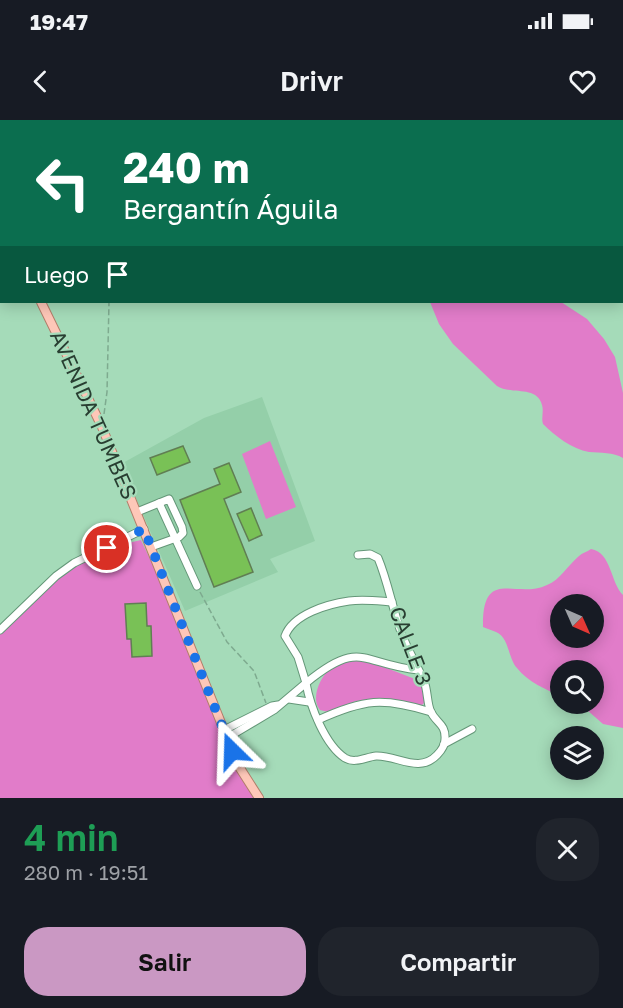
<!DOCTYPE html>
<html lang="es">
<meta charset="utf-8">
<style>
:root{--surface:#171b24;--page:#20242c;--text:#f1f3f6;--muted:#9ea1a6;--accent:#ca98c3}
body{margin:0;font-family:"Golos Text",sans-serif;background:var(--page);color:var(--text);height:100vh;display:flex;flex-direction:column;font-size:22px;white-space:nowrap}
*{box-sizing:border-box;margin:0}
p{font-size:20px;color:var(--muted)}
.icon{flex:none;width:33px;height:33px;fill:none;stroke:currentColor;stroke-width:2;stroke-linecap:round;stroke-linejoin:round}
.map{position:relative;height:678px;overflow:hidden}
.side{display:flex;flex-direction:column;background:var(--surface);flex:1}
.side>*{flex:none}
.hud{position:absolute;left:0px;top:0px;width:624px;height:183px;box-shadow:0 3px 15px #0003;background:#0b6e4f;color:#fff;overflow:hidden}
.needle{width:39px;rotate:135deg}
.fabs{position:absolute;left:550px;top:474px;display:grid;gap:12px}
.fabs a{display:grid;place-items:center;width:54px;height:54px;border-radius:50%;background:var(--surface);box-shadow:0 3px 15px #0003;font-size:30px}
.pin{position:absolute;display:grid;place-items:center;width:51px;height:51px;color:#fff;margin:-26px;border:3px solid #fff;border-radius:50%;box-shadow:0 2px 6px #0007}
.me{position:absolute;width:66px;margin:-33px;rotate:338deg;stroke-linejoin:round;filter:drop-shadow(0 0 4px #0008)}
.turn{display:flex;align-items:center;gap:21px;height:126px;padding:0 24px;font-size:27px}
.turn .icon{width:78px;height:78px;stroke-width:2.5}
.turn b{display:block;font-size:42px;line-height:51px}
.then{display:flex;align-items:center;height:57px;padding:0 24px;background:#0003;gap:12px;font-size:22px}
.round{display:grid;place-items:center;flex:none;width:63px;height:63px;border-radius:24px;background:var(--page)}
.overview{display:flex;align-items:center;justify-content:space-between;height:102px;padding:0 24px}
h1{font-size:36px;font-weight:600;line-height:45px;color:#1e9e55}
.primary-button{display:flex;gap:12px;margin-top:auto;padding:12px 24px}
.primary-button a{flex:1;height:69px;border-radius:24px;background:var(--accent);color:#111;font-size:24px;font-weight:600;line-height:69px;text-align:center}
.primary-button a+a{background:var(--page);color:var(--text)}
.status{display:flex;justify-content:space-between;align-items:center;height:42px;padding:0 30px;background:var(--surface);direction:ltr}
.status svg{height:16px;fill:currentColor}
header{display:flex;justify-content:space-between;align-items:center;height:78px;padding:0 24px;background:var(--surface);font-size:27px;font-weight:600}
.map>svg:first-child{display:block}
.built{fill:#94cfa9}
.green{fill:#e17cc9;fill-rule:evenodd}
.building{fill:#79c156;stroke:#607e53;stroke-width:1.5}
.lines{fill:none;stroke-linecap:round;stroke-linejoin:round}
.minor-casing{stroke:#649778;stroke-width:9}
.major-casing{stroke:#b27e6a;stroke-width:10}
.path{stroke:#7eaa8f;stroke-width:1.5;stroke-dasharray:6 3;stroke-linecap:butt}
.minor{stroke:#fff;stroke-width:7}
.major{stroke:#fec7b8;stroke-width:8}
.route{stroke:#1a73e8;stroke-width:10;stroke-dasharray:0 18}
.labels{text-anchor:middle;stroke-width:4.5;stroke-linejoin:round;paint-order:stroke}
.street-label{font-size:21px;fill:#283e31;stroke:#a5dbb9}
</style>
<div class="status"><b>19:47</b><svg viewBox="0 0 49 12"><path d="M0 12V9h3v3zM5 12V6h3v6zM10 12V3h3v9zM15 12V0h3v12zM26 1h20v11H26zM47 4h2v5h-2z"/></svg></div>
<header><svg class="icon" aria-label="back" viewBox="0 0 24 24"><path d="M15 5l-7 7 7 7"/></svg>Drivr<svg class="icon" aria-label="heart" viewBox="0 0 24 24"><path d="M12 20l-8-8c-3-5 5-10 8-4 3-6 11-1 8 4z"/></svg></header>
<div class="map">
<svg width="623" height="678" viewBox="0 0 623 678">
<rect width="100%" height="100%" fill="#a5dbb9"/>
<path class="built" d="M262,277L315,421L270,439L278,452L185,491L121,344L204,298Z"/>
<g class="green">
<path d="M430,182H561L587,199L604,219L615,237L623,273V338C613,332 601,333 589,332C572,329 555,316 543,304C541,298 544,292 542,285C537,265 510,275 497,266L453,224L439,204Z"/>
<path d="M270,321L296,387L266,399L242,334Z"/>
<path d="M141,420L180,503L239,647L259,678H0V510L74,443L107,428Z"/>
<path d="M591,429C612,433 610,462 623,475V608L603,604L587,590L576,584H594V550H561V576C545,569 528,562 517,548C508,538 509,517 496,512C492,510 487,509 483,507C482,446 516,480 547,465C560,460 568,445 579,436C582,433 587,432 591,429ZM561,484H594V518H561Z"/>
<path d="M351,539L366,540L420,561L423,565L426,581L421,586L383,579L356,581L328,592L320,590C311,579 319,559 329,550C335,544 343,542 351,539Z"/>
</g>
<g class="building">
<path d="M183,326L190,342L157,355L150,338Z"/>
<path d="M229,343L241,372L224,379L253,452L214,467L180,380L220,364L214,349Z"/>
<path d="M251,388L262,415L249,421L237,394Z"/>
<path d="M146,483L147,506H151L152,536L132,537L131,519H127L125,484Z"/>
</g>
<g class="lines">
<g class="minor-casing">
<g id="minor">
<path d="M0,56L2,55"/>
<path d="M159,383L197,466"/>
<path d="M137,392L169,379L182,407L183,413L179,417L151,427"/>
<path d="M358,435L370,434L378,438C388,462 392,487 401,512C407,529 417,545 424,561C428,571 427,585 431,592C436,603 446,604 445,619C445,625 441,631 437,635C419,654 397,635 376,636C366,637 355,644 345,638C325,625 310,586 306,563C361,518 361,544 418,550"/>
<path d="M0,510L56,456L74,443L144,409"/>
<path d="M289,579L309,582"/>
<path d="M318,600C364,579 383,577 431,592"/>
<path d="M224,610L272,586L278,585"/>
<path d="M227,618L274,590L306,563L298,537L285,516C293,494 328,484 349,481C364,479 378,481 392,482"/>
<path d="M444,624L472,609"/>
</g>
</g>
<g class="major-casing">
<g id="major">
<path d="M0,96L2,99"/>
<path d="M41,182L102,307L238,645L259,678"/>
</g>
</g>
<g class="path">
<path d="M199,2L200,0"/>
<path d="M104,294L107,272L109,182"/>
<path d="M200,472L227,522L254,551L266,583"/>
</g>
<use href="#minor" class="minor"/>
<use href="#major" class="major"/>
</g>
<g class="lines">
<path class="route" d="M107,428L144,409L232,631"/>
</g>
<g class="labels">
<g class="street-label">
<text transform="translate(93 295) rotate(66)" y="7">AVENIDA TUMBES</text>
<text transform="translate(410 526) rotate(69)" y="7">CALLE 3</text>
</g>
</g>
</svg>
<div class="fabs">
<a><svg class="needle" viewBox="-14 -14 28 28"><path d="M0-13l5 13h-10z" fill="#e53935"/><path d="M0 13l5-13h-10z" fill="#9ea1a6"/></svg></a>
<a><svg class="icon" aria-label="search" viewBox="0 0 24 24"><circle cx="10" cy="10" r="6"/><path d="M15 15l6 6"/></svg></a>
<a><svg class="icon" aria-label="layers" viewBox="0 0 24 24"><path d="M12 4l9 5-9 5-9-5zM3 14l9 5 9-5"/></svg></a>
</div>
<div class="pin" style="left:107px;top:428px;background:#d93025"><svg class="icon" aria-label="arrive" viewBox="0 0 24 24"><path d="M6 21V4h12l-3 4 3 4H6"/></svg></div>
<svg class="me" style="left:232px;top:631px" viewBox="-20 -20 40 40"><path d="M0-17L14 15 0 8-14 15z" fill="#1a73e8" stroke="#fff" stroke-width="4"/></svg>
<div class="hud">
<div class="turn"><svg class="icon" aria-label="left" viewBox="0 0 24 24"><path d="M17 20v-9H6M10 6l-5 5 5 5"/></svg><div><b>240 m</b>Bergantín Águila</div></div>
<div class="then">Luego<svg class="icon" aria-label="arrive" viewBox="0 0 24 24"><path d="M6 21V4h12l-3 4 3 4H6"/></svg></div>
</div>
</div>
<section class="side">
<div class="overview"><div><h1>4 min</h1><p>280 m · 19:51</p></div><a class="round"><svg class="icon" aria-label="close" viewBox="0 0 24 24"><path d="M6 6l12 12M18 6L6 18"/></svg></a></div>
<div class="primary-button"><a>Salir</a><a>Compartir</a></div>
</section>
